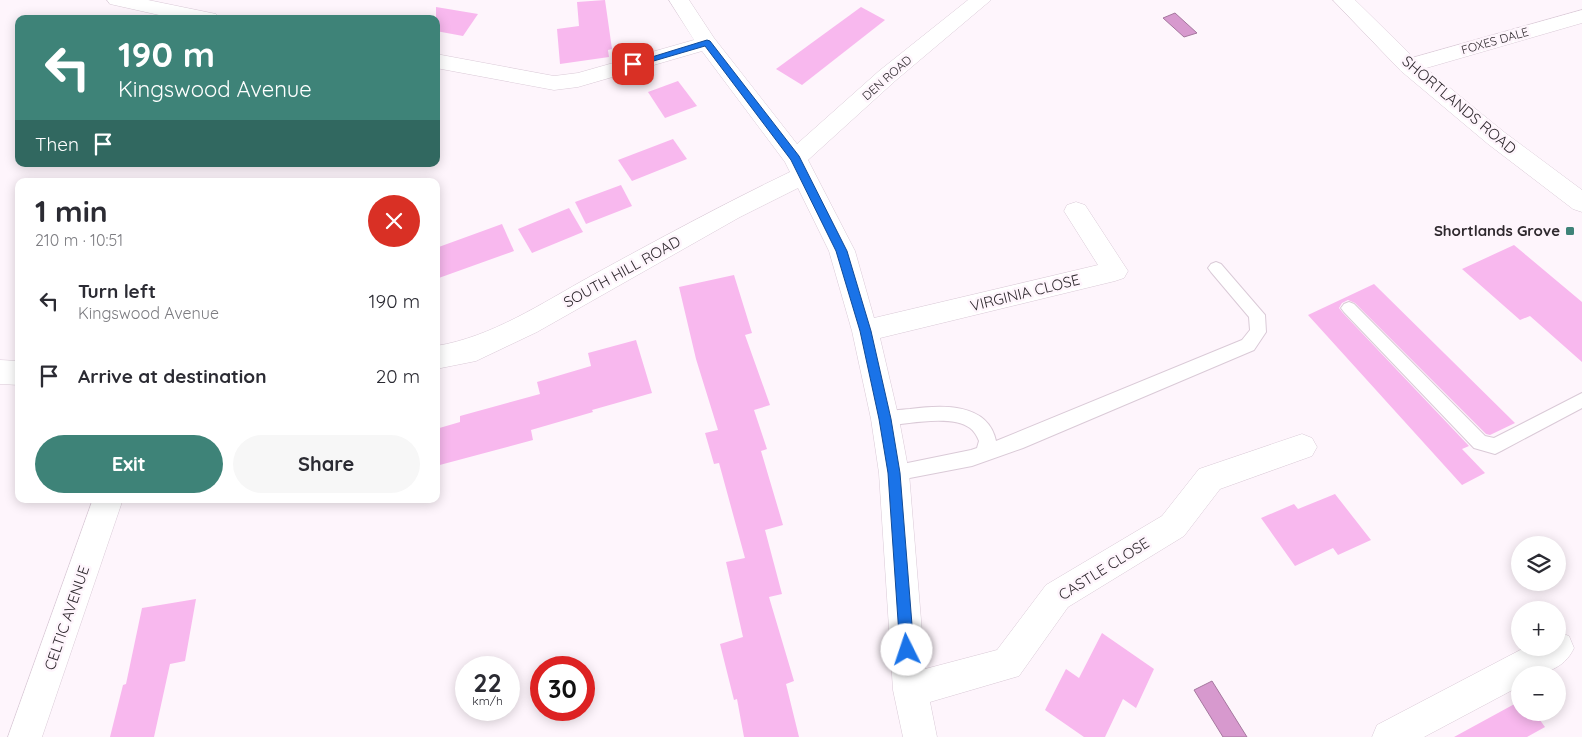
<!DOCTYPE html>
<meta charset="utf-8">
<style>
:root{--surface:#fff;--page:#f7f7f7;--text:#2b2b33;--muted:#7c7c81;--accent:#3e8378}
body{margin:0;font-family:Quicksand,sans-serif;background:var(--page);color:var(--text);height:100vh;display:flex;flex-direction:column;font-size:19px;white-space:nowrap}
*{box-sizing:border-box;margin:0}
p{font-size:16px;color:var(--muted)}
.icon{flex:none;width:28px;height:28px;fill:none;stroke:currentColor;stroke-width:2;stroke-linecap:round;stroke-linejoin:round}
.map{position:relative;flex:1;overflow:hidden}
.details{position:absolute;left:15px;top:178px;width:425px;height:325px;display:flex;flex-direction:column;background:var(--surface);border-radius:10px;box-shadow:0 2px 12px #0003}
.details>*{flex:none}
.banner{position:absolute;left:15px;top:15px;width:425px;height:152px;border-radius:10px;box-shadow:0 2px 12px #0003;background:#3e8378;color:#fff;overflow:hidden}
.tools{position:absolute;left:1511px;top:536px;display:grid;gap:10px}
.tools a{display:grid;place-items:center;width:55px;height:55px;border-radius:50%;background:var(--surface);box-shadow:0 2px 12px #0003;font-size:25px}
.speed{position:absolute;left:455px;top:656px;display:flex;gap:10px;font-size:25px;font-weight:700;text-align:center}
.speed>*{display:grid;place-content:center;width:65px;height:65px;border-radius:50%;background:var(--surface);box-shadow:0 2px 12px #0003;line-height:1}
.speed small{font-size:12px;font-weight:400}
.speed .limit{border:8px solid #d22;background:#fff;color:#111}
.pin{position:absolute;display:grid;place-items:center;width:42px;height:42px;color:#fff;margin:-21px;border-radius:10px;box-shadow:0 2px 8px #0006}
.me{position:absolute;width:55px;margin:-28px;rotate:356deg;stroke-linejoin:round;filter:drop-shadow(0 0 4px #0008)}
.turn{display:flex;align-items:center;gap:18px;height:105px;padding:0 20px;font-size:22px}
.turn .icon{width:65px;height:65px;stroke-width:2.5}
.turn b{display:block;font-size:35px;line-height:42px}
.then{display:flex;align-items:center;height:48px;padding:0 20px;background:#0003;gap:10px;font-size:19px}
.round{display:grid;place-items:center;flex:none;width:52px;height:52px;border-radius:26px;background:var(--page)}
.summary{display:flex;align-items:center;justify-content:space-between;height:85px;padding:0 20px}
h1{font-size:30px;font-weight:700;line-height:38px}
.cta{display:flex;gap:10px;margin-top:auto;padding:10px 20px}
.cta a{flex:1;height:58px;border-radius:30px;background:var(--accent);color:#fff;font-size:20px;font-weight:700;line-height:58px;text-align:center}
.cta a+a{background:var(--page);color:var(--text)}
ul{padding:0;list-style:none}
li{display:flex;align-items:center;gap:15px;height:75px;padding:0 20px}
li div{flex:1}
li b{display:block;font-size:19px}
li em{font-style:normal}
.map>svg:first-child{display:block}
.water{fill:#d799ce;stroke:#a5779e}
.building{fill:#f8b8ee}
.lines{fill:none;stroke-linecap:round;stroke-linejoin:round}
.lane-casing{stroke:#dacad7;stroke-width:2}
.street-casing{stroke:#dacad7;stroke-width:1}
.secondary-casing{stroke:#dacad7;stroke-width:1}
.lane{fill:#fff;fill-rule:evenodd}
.street{fill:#fff;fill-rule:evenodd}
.secondary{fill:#fff;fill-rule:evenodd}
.route{fill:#1a73e8;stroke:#114b97}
.poi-dot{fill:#3e8378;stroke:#fef5fc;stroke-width:2}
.labels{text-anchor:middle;stroke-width:5;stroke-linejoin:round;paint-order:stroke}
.far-street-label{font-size:12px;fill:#2f292e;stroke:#fef5fc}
.street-label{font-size:15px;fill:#2f292e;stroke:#fef5fc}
.poi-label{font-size:15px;font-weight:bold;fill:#2f292e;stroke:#fef5fc;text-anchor:end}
</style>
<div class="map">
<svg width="1582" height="737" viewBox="0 0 1582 737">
<rect width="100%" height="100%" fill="#fef5fc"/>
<g class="water">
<path d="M1175,13L1197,33L1184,37L1163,18Z"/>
<path d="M1212,681L1247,737H1223L1194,690Z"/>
</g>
<g class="building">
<path d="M605,0L612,49L608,50L609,57L560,64L557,29L579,26L577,2Z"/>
<path d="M436,7L478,14L463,36L436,31Z"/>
<path d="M861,7L885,20L802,85L776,69Z"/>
<path d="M678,81L697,106L665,118L648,92Z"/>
<path d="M673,139L687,159L632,181L618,160Z"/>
<path d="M621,185L632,206L586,224L575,202Z"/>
<path d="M569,208L583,232L532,253L518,229Z"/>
<path d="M502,224L514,251L436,279V248Z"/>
<path d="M1514,245L1582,302V362L1530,316L1520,320L1462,269Z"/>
<path d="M734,275L752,333L745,335L770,405L754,410L767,449L761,451L783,525L765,530L782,594L769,597L794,681L786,684L799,737H744L737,699L734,700L720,644L743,637L726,562L745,558L719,463L714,464L705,433L718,430L696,359L679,287Z"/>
<path d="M1374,284L1515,423L1490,435L1486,434L1355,303L1348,300L1342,303L1339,308L1343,313L1469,446L1462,449L1485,473L1462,485L1308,315Z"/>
<path d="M636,340L652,393L592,410L593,412L531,430L533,440L436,466V429L460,422V416L540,394L537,382L591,366L588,353Z"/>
<path d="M1335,494L1371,540L1338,555L1333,548L1295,566L1261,518L1294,504L1298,509Z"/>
<path d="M196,599L185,661L170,664L154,737H110L123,685L126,684L142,608Z"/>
<path d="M1102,633L1154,669L1136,708L1123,699L1105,737H1084L1045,710L1066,669L1079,678Z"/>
<path d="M1520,701V712H1534L1545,727L1527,737H1454Z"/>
</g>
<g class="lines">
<g class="lane-casing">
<g id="lane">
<path d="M1216,262L1221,264L1265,315L1266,332L1254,350L1023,448L972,466L894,481L888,479L885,473L888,467L971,450L977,448L979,441C977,436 974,431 970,428C952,414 906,424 885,426L879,424L877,419L879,414C889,410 900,410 910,409C941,405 988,402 996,441L1242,340L1250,330L1249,317L1211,272L1208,268L1211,264Z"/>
<path d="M1349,302L1354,304L1485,436L1494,438L1582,393V408L1501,451L1495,454L1474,448L1344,312L1341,308L1344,304Z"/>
</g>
</g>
<g class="street-casing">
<g id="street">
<path d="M107,0H148L216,14L219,19H177L110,4Z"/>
<path d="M669,0H689L714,38L797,144L879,71L968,0H991L895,81L808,160L855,251L874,318L1098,265L1064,211L1067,205L1076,202L1085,205L1128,271L1124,278L1115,281L880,338L899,419L909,473L925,669L997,650L1046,585L1162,516L1199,469L1302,434L1312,438L1317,447L1312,456L1220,489L1184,536L1068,607L1019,676L930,702L937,737H903L893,690L879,473L871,419L852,331L829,251L798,188L740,217L537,332L476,361L436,369V346C492,337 542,303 591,276C657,240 723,204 790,172L785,162L702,51L578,87L554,90L436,68V54L554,76L578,73L694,40Z"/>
<path d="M1582,10V23L1409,73L1401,71L1398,66L1401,61Z"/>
<path d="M0,360L19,361V385L0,384Z"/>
<path d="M93,499H123L42,737H8Z"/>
<path d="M1558,632L1569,636L1574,648C1564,670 1542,675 1520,675V686L1424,737H1372L1377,725L1524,648H1558Z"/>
</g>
</g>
<g class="secondary-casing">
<path id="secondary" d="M1333,0H1355L1417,61L1504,132L1582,190V212L1573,209L1488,144L1401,71Z"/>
</g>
<use href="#lane" class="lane"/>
<use href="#street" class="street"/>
<use href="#secondary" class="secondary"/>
</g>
<path class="route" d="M707,40L710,41L799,156L847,251L871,331L891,419L900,473L914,650L912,655L907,657L902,655L900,650L888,473L879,419L860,331L836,251L791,160L705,46L633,67L629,64Z"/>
<rect class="poi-dot" x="1565" y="226" width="10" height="10" rx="2.5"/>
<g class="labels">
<g class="far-street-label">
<text transform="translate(1495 41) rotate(-16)" y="4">FOXES DALE</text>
<text transform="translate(887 78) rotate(-41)" y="4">DEN ROAD</text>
</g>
<g class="street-label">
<text transform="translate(1459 105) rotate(40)" y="5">SHORTLANDS ROAD</text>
<text transform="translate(622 272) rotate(-29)" y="5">SOUTH HILL ROAD</text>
<text transform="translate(1025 293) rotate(-14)" y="5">VIRGINIA CLOSE</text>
<text transform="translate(1104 569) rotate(-32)" y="5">CASTLE CLOSE</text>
<text transform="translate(67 618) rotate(-71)" y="5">CELTIC AVENUE</text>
</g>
<g class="poi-label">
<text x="1560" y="236">Shortlands Grove</text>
</g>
</g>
</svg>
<div class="tools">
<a><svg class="icon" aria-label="layers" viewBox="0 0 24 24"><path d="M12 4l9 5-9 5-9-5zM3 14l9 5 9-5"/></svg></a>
<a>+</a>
<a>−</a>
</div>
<div class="speed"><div>22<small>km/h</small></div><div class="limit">30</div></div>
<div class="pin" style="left:633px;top:64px;background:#d93025"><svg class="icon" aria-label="arrive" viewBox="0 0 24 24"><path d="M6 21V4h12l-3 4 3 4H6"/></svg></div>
<svg class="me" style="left:907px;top:650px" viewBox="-20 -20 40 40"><circle r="19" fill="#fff"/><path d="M0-13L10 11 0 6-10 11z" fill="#1a73e8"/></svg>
<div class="banner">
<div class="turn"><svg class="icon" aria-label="left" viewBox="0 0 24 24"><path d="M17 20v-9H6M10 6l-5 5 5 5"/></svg><div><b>190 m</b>Kingswood Avenue</div></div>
<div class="then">Then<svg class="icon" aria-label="arrive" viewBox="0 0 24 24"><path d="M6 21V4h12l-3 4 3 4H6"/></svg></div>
</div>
<section class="details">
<div class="summary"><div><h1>1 min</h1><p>210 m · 10:51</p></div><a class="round" style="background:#d93025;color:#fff"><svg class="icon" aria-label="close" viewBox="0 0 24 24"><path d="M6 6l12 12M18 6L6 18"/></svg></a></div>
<ul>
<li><svg class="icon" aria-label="left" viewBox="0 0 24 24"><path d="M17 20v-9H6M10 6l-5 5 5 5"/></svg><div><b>Turn left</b><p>Kingswood Avenue</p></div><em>190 m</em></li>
<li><svg class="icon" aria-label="arrive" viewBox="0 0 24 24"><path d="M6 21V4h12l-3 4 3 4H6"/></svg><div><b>Arrive at destination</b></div><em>20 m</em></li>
</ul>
<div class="cta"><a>Exit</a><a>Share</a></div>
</section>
</div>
